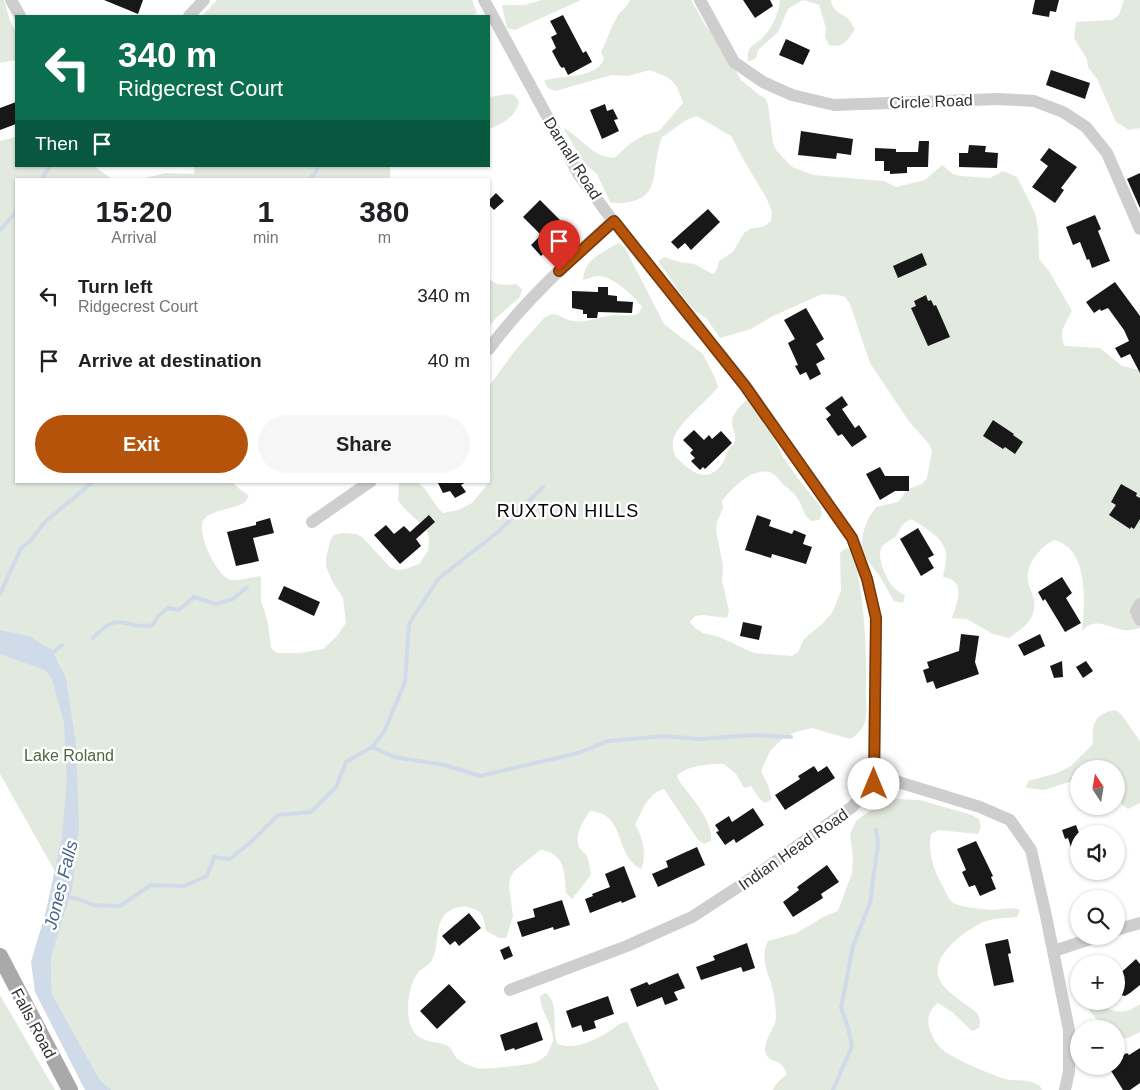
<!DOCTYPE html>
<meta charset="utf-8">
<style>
:root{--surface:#fff;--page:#f6f6f6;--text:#202124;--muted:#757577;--accent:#b45309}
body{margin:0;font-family:Helvetica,sans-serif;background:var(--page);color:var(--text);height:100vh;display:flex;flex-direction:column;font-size:19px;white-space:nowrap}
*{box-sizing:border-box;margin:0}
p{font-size:16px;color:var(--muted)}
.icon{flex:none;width:28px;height:28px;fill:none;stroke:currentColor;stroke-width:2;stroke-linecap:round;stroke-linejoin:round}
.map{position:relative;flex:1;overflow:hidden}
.sheet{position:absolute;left:15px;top:178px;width:475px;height:305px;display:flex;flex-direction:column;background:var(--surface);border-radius:0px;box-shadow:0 1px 4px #0004}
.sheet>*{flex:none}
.guide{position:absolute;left:15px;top:15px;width:475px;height:152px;border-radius:0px;box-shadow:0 1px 4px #0004;background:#0b6e4f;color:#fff;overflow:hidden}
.needle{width:32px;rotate:348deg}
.buttons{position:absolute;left:1070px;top:760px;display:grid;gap:10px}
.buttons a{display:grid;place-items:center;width:55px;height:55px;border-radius:50%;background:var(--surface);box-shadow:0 1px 4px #0004;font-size:25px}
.pin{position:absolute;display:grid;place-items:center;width:42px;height:42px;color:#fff;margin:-51px -21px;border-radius:50% 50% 50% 0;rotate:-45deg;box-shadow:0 0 5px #0007}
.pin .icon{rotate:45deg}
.me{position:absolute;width:55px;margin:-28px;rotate:0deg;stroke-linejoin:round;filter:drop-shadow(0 0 4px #0008)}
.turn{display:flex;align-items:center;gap:18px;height:105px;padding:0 20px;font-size:22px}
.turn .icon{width:65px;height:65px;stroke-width:2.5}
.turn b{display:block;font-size:35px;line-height:42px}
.then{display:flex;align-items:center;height:48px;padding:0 20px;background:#0003;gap:10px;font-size:19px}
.eta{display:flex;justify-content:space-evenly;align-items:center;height:85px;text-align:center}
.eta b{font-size:30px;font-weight:700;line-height:35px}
.action{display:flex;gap:10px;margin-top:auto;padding:10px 20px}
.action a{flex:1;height:58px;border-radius:30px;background:var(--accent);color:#fff;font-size:20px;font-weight:700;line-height:58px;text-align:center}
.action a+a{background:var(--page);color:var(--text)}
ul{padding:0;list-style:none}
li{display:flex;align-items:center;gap:15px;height:65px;padding:0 20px}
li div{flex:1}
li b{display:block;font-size:19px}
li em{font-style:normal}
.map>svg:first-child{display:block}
.green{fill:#e2e9de}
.water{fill:#d0dbe9}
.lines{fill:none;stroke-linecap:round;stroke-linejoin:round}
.stream{stroke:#d0dbe9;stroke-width:4}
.building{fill:#181818}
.minor{stroke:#cecece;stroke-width:12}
.major{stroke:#a9a9a9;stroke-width:16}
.route-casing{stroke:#753606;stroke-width:12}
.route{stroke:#b45309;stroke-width:9}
.labels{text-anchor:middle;stroke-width:5;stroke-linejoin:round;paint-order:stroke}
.street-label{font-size:16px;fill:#313131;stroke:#fff}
.park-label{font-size:16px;fill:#4f6743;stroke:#fff}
.neighbourhood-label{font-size:18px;letter-spacing:1px;fill:#000;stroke:#fff}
.water-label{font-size:18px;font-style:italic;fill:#486689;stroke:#fff}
</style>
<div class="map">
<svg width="1140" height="1090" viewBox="0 0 1140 1090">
<rect width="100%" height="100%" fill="#fff"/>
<g class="green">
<path d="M0,0H4L10,21L16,32V60L0,63Z"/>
<path d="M217,0H472L477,13L470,16H202Z"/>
<path d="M541,0H581L515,30L507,28L502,5H525Z"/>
<path d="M630,0H691L705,25L721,43L741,80L759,95L765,98L768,105L773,143L776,150L792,167L813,175L884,181L896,187L925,180L942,165L953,174L960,176L990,178L1003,171L1017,177L1035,213L1038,228L1039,259L1049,271L1072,311C1066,323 1057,333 1065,346L1100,348L1122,366L1140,370V628C1135,629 1129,631 1124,630C1107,628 1096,616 1082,631C1085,603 1089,548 1054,540C1040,547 1025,565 1028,582C1030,590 1036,599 1034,609C1032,623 1020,630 1009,638L993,634L967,619L952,618C957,603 967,580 943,577C944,570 947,561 946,553C944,537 924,528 912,519C901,523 902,527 896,536C891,541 884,542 881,549C877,558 886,578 892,586C896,590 901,593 905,596L903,603L894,601L879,575L864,556L861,549L863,533L868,519L876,507L898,502L908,489L922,484L927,478L932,451L929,444L908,420L870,363L850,304L845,297L837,295L822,294L771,317L751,329L720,338L707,319L694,310L684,298L658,261L664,257L679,262L694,264L713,274L717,269L719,261L733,252L744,233L750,229L765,226L771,221L772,212L766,197L746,164L731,136L697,116C684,119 674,130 662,137C660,143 658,150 657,156C653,178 656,197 629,202C622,203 617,204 610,202L597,174L585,164L563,128C582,137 591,157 614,158L631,143L644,135L659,131L683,103L677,87L672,81L665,76L650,70L628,76L612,75L555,91L548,88L544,81C562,74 595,80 604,59L601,52C607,41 610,29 616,19C619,11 627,8 630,0Z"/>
<path d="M780,0H831C832,13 844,13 851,22C852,24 853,27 855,29C847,41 844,48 829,45L825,37L826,28L819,5L803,0L788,9L778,32L758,50L756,58L748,62C746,42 757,46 766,34C774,23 779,13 780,0Z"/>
<path d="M1124,0H1140V128L1129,130L1116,122L1097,79L1088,67L1087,59L1074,38L1076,22L1112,20L1119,15Z"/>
<path d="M507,94L514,95L519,101C517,116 502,124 489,129V97Z"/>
<path d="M16,137V166H94L112,179H16V481H232L237,487L249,496C247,498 247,500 245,502C235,510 209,509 203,521C197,534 217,577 231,580C240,581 252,577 261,576V600L268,623L271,648L277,653H300L323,649L337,636L346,623L343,598L332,581L326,566V558L330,541L334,535L342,533L357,534L363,538L390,567L397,570L405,569L419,564L428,551L429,537L426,529L403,507L398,500L399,481H416L425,489L438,508L443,513L458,510L472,503L487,485L491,478L489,462V386L513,353L544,318C559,309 559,319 573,321C585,323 595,318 607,316C617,314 628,317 638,314L642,307C636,297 611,275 598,276C593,276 588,279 583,280C584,259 603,252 619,243L625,248L664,324L703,354L716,380L718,387C708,401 675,425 673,441C672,446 674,452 675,456C689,470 706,486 722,464C728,456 724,451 734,444C737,434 734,434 732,424C730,413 744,404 750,396L763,415L783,457L800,481L820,506L822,514L819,520L811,521C803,515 803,507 798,499C794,493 789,489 784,485C780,481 775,474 770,472C751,468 732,488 722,501L723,508L717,522L716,530L723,566L722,581L729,611L727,618L703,615L695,616L690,622L695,628L703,633L719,637L754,653L792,656L798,652L804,639L822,624L832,613L841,591L840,553L846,548L853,551C864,596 867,645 866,691C866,701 867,713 865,722C862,730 857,735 850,739L812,728L795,732L781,740L770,751L761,771L768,785L772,799L765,803L759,798L751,786L744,788L736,774L724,764C708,764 690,765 677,775C679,784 685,787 690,795C699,807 713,825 711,841L704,844L698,840L664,789C648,793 642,811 635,825C643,836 647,857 641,869C614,855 626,813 590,811C583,821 573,836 580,849C583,852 586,854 588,858C589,863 590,869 591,875L572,899L566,893C565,874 565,852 540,850L514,871L510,878L509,886L513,916L506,938H499L486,931C484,920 484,911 471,908C464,906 461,906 453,909C433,917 440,942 433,958C430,966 421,968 417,974C408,987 405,1015 412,1029C422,1047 445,1039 451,1049C453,1051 454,1056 457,1058C460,1062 472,1067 477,1068C483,1070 527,1065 534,1063C538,1061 543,1058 547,1055C549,1051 552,1044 553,1040C553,1024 540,1011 540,996L546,993C561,1006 550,1028 558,1044C576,1051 597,1039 613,1029C618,1025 620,1023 627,1022L659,1090H112L100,1080L52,994L51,957L69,896L0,774V141Z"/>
<path d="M194,166H390V179H142L165,173L194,174Z"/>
<path d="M489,278C497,287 505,285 516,284L522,289L520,297L495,319L489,327Z"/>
<path d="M1115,710L1121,714L1140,741V803L1128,809L1121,804L1122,796L1116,793V769H1079V779L1044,790L1026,788L1028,781L1057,773L1071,766L1093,744C1092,725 1093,714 1115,710Z"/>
<path d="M896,799L920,800L972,815L979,819L981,827L978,834L938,830L931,834C928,849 932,865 939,879C943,885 947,897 952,902C958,907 982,909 990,910C1001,910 1010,906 1020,910L1017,917C1006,918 993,918 983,922C964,931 924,960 942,984C950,995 968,1005 978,1014L980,1021L979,1028L972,1031L952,1012L938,1003C929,1010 926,1019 930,1030C933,1038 936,1044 943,1050C951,1058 998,1078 1010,1080C1023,1081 1028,1079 1040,1086L1042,1090H773L776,1084L787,1074C781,1057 770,1064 766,1054C761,1042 776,1028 776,1017C776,1008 774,995 772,986C767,971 760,957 768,941L797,933L823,917L838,911L852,873L853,858L850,834L856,821L881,803Z"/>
<path d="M0,995L55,1090H0Z"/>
<path d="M1085,1001C1108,1001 1113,1023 1140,1004V1032L1128,1038L1116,1037V1029H1106L1091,1013Z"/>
</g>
<path class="water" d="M0,630L29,636L52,650L66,678L76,744L79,826L72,889L51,957L52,994L100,1080L112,1090H85L35,992L31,962L46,911L62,836L67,779L64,723L52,679L45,670L0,654Z"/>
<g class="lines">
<g class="stream">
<path d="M42,179L50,166"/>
<path d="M310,179L316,172L318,166"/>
<path d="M0,230L16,212"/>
<path d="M0,594L21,548L30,541L46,521L94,481"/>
<path d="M93,638C121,608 124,631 153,625L158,616L168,608L179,610L194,597L216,604L233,599L247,587"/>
<path d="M50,655L62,645"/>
<path d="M372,747L394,757L445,765L480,776L578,753L608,741L664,736L700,739L753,735L791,737"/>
<path d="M66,897L78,899L93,905L120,906L151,885L184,886L207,876L214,857L230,859L251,842L278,815L311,812L336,787L346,762L372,747L384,732L405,682L409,624L438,579L498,532L543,487"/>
<path d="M833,1090L852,1046L848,1027L841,1008L853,946L870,903L878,843L876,830"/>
</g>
</g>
<g class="building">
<path d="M104,0H143L138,14Z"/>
<path d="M743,0H770L773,6L755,18Z"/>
<path d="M1035,0H1059L1056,12L1050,11L1049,17L1032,14Z"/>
<path d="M563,15L583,53L586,51L592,62L568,75L564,67L562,68L560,66L552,51L556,48L551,37L557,34L550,21Z"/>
<path d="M786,39L810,50L803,65L779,55Z"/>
<path d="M1051,70L1090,83L1085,99L1046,85Z"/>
<path d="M16,102V124L0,130V108Z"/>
<path d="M605,104L607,111L613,109L618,119L614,120L619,131L602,139L590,110Z"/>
<path d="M801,131L853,139L851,155L837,153L836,159L798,155Z"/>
<path d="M919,141H929L928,167H907V173L890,174V171H884V161H875V148L896,149V152H918Z"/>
<path d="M969,145L986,146L985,152L998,153L997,168L959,167V153H968Z"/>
<path d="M1049,148L1077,167L1061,188L1064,190L1055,203L1032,187L1048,166L1040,160Z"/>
<path d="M1140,173V208L1127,179Z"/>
<path d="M496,193L504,201L494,210L489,205V200Z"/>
<path d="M540,200L569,229L541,256L531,245L541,235L523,217Z"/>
<path d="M708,209L720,222L691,250L685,243L678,249L671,242Z"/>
<path d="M1095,215L1101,229L1098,231L1110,261L1092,268L1089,259L1087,260L1080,242L1073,245L1066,227Z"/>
<path d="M922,253L927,265L898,278L893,266Z"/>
<path d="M1115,282L1140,316V373L1130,354L1121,358L1115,348L1129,341L1124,330L1108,308L1101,311L1100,309L1094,313L1086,302Z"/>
<path d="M598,287H608V295L617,296V301L633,302L632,313L598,312L597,318H587V314H583V310L572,308V291L598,292Z"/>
<path d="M926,295L928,301L931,300L934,306L936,305L950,337L928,346L911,308L916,306L914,301Z"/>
<path d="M806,308L824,339L816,344L825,359L816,364L821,374L810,380L806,372L800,375L795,366L798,365L788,343L795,339L784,320Z"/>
<path d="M842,396L848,405L842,409L855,428L859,425L867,437L852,447L842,434L838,436L826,419L831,415L825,408Z"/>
<path d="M993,420L1014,434L1013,435L1023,442L1015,454L1005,447L1003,449L983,436Z"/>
<path d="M694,430L704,440L709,435L712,439L721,431L732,443L705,469L703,467L700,470L691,461L695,458L690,453L693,450L683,440Z"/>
<path d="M880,467L885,476H909V491H895L880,500L866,474Z"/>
<path d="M437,481H468L461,485L466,492L455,498L450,491L443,493Z"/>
<path d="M1121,484L1137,493L1136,496L1140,498V519L1134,529L1131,527L1130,529L1109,515L1116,505L1111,502Z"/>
<path d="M429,515L435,522L416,539L421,546L400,564L374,535L386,525L394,534L404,526L410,532Z"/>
<path d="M757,515L771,520L769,526L792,534L794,530L806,535L803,544L812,547L806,564L772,554L771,558L745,550Z"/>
<path d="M270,518L274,533L253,538L259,561L236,566L227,532L256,525V522Z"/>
<path d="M918,528L934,555L928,558L934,568L921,576L900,539Z"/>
<path d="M1062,577L1072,593L1066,598L1081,623L1065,632L1045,599L1043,601L1038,592Z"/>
<path d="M284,586L320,602L314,616L278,599Z"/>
<path d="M743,622L762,626L759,640L740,636Z"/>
<path d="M961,634L979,636L975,662L979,674L936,689L933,681L927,683L923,670L929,668L927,662L959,651Z"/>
<path d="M1040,634L1045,646L1024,656L1018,645Z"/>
<path d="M1062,661L1063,677L1054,678L1050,666Z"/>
<path d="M1086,661L1093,671L1083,678L1076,667Z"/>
<path d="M814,766L818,772L827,766L835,778L785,810L775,795L800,779L798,776Z"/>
<path d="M753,808L764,825L736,843L734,839L725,845L716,832L719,831L715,825L729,816L732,822Z"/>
<path d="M1076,825L1079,833V865L1077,866L1068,838L1065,839L1062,830Z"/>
<path d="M976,841L993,876L991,877L996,889L980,896L975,885L969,887L962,872L966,870L957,849Z"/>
<path d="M697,847L705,865L658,887L652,874L668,867L666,861Z"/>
<path d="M827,865L839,882L821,894L823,898L793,917L783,902L799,890L797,887Z"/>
<path d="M624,866L636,897L622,903L621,901L590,913L585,899L593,896L592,894L610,887L605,874Z"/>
<path d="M562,900L570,925L554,930L553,927L522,937L517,922L535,917L533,909Z"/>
<path d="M469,913L481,928L459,946L455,941L450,945L442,936Z"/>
<path d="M1008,939L1011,953L1008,954L1014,982L994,986L985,944Z"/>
<path d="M747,943L755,968L743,972L741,967L701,980L696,967L715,960L713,956Z"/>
<path d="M509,946L513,956L504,960L500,950Z"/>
<path d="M1136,959L1140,964V985L1130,993L1125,996L1121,995L1116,1000V977Z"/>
<path d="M678,973L685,988L674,992L678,1000L665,1005L662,997L637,1007L630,989L647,982L649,985Z"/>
<path d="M449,984L466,1002L437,1029L420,1011Z"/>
<path d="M608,996L614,1014L594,1021L596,1028L583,1032L581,1025L572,1028L566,1011Z"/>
<path d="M537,1022L543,1040L515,1050L514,1048L505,1051L500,1035Z"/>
<path d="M1140,1048V1083L1130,1090H1123L1108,1066H1116V1059L1127,1053L1129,1055Z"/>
</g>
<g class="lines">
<g class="minor">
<path d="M11,0L20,16"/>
<path d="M484,0L579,175L613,221L745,385L852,538L867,579L876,618L874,784"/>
<path d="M700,0L734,62L763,82L792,95L834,105L998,99L1034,101L1063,112L1086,127L1107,153L1140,229"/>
<path d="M189,16L204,0"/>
<path d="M489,349C524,301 569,261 613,221"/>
<path d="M312,522L371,481"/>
<path d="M1140,604L1136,611L1140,620"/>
<path d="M1116,930L1140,923"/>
<path d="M1054,951L1099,936"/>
<path d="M510,990L627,946L692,917L758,874L852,807L874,784L895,781L980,807L1010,820L1031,850L1046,916L1069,1030V1071L1065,1090"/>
</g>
<path class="major" d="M0,956L70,1090"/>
</g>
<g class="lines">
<g class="route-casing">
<path id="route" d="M559,271L614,221L745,386L852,538L867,579L876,618L874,784"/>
</g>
<use href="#route" class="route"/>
</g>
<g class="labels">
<g class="street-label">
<text transform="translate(931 101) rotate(-2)" y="6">Circle Road</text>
<text transform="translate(573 158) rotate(58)" y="6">Darnall Road</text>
<text transform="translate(793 849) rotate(-35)" y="6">Indian Head Road</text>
<text transform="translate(34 1023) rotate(62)" y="6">Falls Road</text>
</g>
<g class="park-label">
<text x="69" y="761">Lake Roland</text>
</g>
<g class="neighbourhood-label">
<text x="568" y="517">RUXTON HILLS</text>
</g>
<g class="water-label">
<text transform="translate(61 885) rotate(-76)" y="6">Jones Falls</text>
</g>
</g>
</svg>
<div class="buttons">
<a><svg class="needle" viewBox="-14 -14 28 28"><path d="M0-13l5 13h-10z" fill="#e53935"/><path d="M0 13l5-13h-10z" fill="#757577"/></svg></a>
<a><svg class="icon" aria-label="sound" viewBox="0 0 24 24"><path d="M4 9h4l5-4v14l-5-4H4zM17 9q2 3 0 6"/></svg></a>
<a><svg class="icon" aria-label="search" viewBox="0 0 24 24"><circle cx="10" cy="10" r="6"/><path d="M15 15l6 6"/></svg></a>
<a>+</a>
<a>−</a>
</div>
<div class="pin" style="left:559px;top:271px;background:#d93025"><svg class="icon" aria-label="arrive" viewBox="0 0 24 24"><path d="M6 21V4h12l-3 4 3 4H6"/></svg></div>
<svg class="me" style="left:874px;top:784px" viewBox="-20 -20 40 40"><circle r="19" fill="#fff"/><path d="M0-13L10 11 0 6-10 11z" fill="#b45309"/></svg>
<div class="guide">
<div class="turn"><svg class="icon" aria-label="left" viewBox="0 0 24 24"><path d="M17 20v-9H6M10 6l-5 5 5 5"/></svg><div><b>340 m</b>Ridgecrest Court</div></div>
<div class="then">Then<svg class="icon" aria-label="arrive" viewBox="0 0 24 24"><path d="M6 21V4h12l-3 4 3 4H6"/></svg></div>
</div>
<section class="sheet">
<div class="eta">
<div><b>15:20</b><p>Arrival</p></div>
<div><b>1</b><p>min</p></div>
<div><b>380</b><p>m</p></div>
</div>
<ul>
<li><svg class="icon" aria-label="left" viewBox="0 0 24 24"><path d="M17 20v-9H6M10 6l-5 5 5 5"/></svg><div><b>Turn left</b><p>Ridgecrest Court</p></div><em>340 m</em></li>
<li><svg class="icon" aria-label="arrive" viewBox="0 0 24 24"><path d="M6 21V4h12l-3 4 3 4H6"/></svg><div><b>Arrive at destination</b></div><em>40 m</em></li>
</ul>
<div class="action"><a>Exit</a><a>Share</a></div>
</section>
</div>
